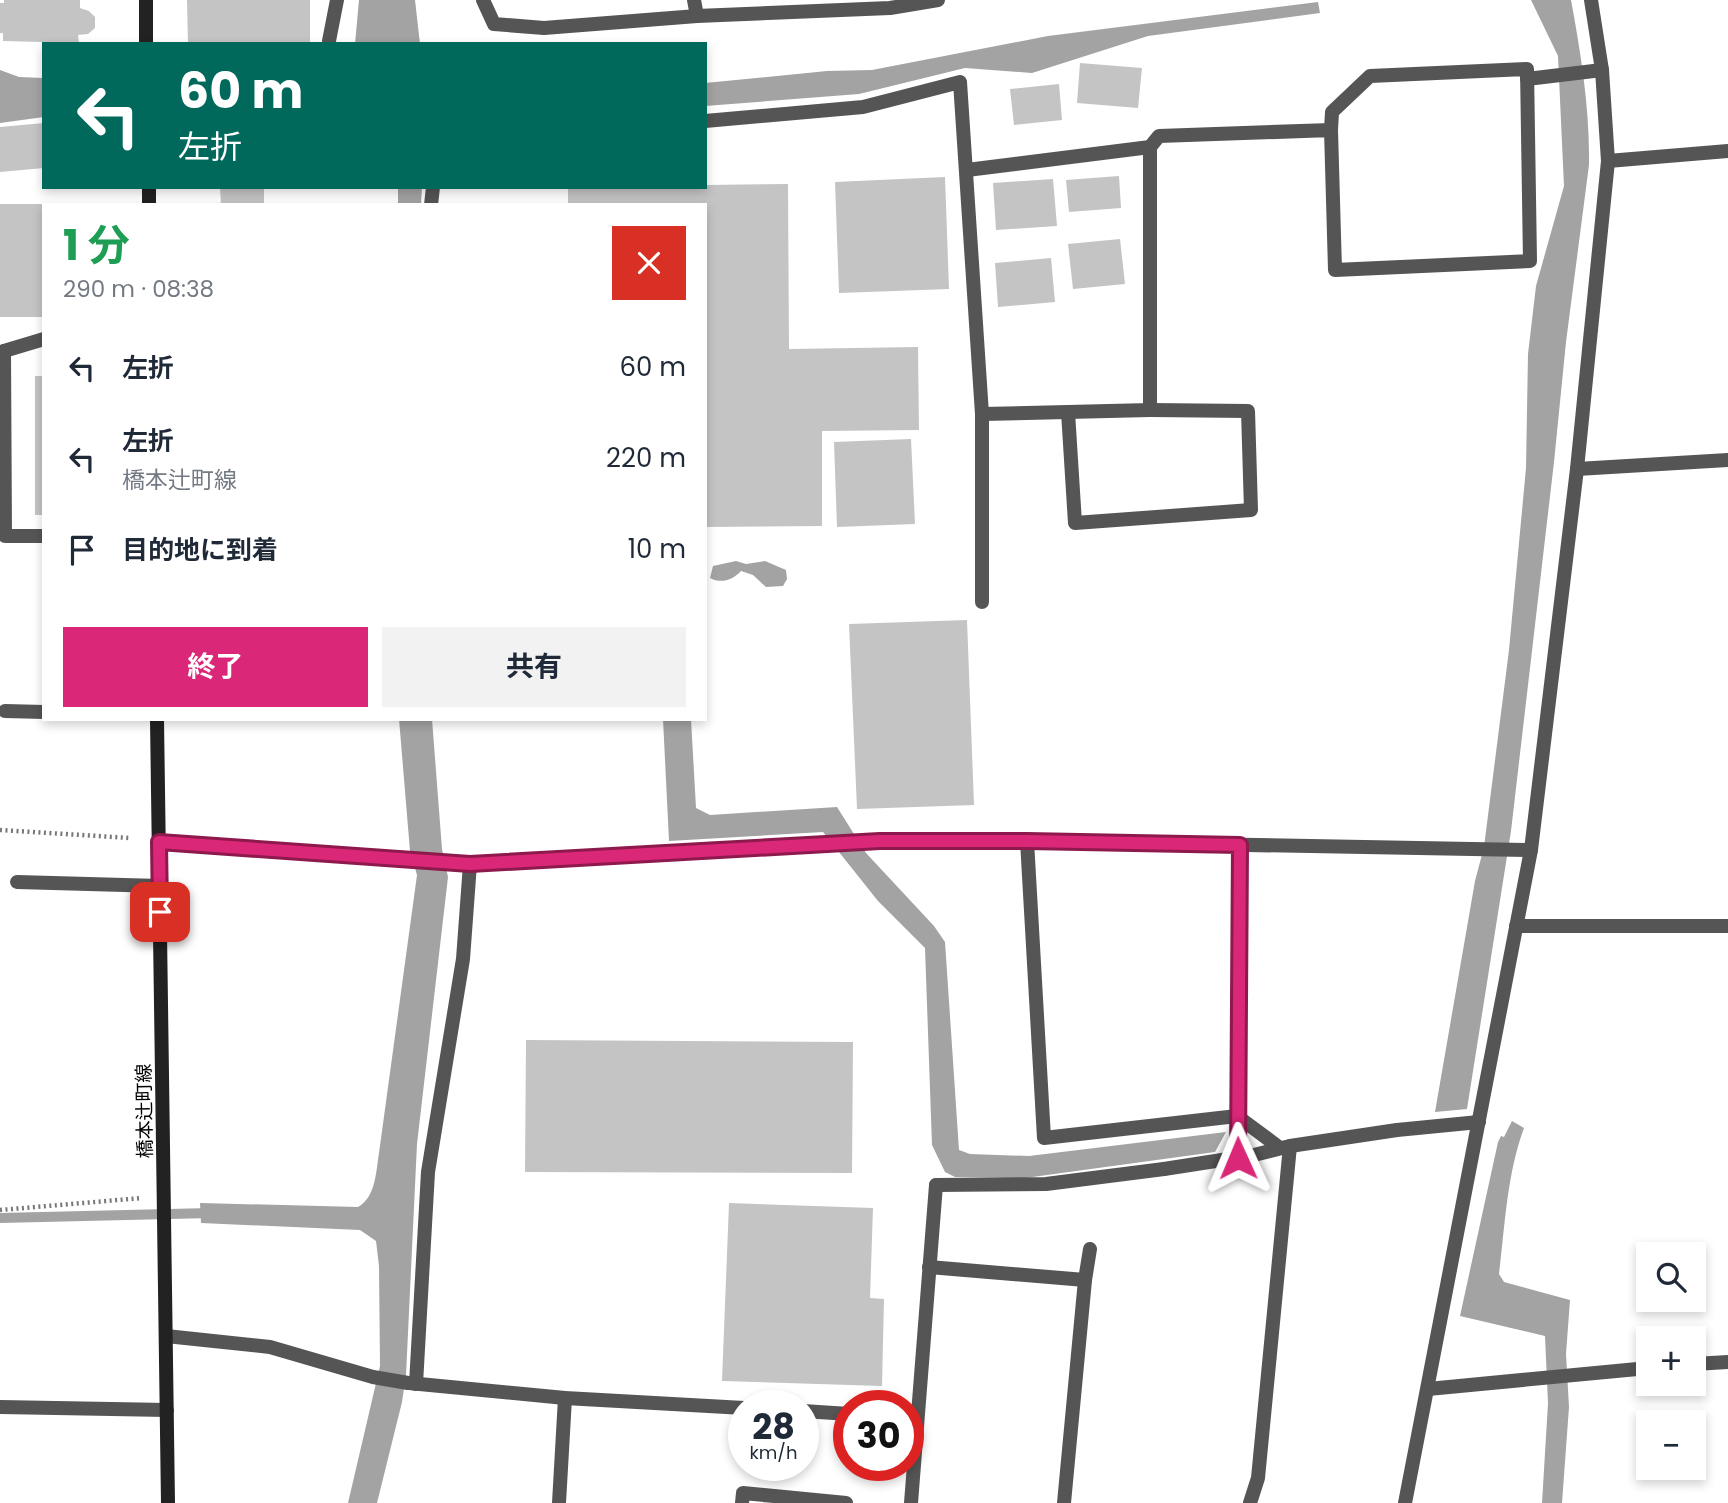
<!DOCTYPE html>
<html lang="ja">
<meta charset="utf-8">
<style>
:root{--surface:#fff;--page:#f2f2f3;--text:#1f2937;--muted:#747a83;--accent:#db2777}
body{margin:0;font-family:Poppins,"Noto Sans JP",sans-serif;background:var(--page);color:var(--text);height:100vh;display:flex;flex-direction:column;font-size:26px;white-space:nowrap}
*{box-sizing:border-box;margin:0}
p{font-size:23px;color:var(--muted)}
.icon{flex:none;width:38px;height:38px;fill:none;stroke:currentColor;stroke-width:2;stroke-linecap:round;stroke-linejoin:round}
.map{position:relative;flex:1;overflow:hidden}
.panel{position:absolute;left:42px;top:203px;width:665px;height:518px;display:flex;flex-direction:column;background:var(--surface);border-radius:0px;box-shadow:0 4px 10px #0003}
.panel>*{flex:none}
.hud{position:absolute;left:42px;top:42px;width:665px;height:147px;border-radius:0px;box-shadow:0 4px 10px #0003;background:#00695c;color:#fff;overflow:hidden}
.tools{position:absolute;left:1636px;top:1242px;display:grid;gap:14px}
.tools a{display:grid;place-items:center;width:70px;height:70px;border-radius:0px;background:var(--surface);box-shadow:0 4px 10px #0003;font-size:35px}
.speed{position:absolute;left:728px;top:1390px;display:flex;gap:14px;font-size:35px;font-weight:700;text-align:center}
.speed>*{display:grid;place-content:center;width:91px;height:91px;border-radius:50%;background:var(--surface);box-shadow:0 4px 10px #0003;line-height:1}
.speed small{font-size:18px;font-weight:400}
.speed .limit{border:10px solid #d22;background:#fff;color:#111}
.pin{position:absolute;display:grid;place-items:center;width:60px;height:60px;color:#fff;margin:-30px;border-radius:14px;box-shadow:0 4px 10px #0006}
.me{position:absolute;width:77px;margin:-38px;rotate:359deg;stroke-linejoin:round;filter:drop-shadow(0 0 5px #0008)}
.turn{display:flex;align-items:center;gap:24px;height:147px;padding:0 21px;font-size:32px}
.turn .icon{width:91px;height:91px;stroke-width:2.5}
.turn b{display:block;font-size:49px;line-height:60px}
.round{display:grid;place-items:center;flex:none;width:74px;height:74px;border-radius:0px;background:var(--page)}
.headline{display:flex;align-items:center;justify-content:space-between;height:119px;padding:0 21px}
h1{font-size:42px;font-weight:700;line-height:52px;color:#1e9e55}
.primary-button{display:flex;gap:14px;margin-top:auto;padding:14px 21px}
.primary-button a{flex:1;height:80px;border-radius:0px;background:var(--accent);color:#fff;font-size:28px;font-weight:700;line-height:80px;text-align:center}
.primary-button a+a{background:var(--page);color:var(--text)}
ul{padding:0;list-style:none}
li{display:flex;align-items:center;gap:21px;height:91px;padding:0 21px}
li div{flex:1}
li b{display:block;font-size:26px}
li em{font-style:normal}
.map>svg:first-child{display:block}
.water{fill:#a3a3a3}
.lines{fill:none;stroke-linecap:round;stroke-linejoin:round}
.stream{stroke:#a3a3a3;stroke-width:10}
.building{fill:#c4c4c4}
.path{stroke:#777;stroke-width:4.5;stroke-dasharray:2 3.5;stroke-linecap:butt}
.service{stroke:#555;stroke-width:14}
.minor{stroke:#555;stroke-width:14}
.tertiary{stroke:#555;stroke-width:14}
.secondary{stroke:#222;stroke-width:14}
.route-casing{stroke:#8e194d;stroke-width:18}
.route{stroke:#db2777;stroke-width:12}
.labels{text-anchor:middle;stroke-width:5;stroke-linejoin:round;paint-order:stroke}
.street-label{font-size:19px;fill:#000;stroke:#fff}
</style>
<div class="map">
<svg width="1728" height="1503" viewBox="0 0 1728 1503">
<rect width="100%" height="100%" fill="#fff"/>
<g class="water">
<path d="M359,0H415L420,44H355Z"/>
<path d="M1531,0H1571C1581,54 1590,110 1589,165L1566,342L1554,462L1511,831L1467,1109L1435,1112L1475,881L1484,847L1509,650L1526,468L1528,354L1536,286L1564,186L1558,56Z"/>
<path d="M1318,2L1320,13L1148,36L1032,73L965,68L859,94L705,106V83L827,71L872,70L1048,36Z"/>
<path d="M0,70L19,77L44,78V117L0,123Z"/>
<path d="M398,187H422L421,205H398Z"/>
<path d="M736,561L746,564L765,561L786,570L787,579L783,586L766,587L753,575L741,571C733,580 721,584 710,578L713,566Z"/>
<path d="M399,719H432L442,849L448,877L417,1144L406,1375L402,1402L377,1503H348L380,1366L379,1266L376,1241L360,1230L201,1223L200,1203L358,1207C376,1197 376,1171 379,1153L417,875L410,851Z"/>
<path d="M663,719H691L696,808L710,815L837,807L866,853L934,926L945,942L959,1150L970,1154L1029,1156L1226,1132L1215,1152L1025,1178L955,1177L945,1172L932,1145L925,948L878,901L823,832L669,841Z"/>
<path d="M1512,1121L1524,1128C1507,1174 1505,1225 1499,1274L1504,1282L1570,1300L1566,1354L1569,1407L1562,1503H1542L1548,1403L1545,1336L1460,1316L1498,1142L1501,1136L1504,1137Z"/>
</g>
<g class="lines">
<path class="stream" d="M0,1218L211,1213"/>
</g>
<g class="building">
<path d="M4,0H80V8L89,11L95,17V28L88,34L78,35L79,43L3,41V33H0V3H4Z"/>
<path d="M187,0H310V44H188Z"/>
<path d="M1080,63L1142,68L1138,108L1077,103Z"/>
<path d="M1059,84L1062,120L1014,125L1010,89Z"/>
<path d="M44,123V168L0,172V127Z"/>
<path d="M1119,176L1121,208L1069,212L1066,180Z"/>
<path d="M945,177L949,289L839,293L835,182Z"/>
<path d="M1053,179L1057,226L996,230L993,183Z"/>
<path d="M788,184L789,349L918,347L919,430L822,431V526L705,527V205H568V187H705V185Z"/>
<path d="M220,187H264V203L221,205Z"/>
<rect x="0" y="204" width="44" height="113"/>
<path d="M1120,239L1125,284L1073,289L1068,244Z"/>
<path d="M1051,258L1055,302L998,307L995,263Z"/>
<rect x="35" y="376" width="9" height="139"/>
<path d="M911,439L915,524L837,527L834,442Z"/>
<path d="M967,620L974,805L857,809L849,624Z"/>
<path d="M526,1040L853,1042L852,1173L525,1172Z"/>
<path d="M729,1203L873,1208L870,1298L884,1299L882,1386L722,1381Z"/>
</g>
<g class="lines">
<g class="path">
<path d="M0,830L130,838"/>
<path d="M0,1210L142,1198"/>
</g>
<g class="service">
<path d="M483,0L494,24L544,28L697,16L890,8L938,0"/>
<path d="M694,0L697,16"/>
<path d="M329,41L337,0"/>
<path d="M1608,161L1728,151"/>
<path d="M4,351L5,536H44"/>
<path d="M5,711L44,712"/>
<path d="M1027,841L1531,850"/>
<path d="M17,882L160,886"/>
<path d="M936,1185L1046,1184L1164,1169"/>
<path d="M1085,1280L1090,1249"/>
<path d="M166,1336L270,1347L373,1377L408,1383"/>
</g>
<g class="minor">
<path d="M1527,79L1602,70"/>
<path d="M705,121L863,107L960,82L982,414V602"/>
<path d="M967,170L1150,147L1159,136L1331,130L1332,112L1370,76L1527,69L1530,261L1335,270L1331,130"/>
<path d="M431,205L433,187"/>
<path d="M0,354L4,351L44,339"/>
<path d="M1068,412L1075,523L1251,510L1248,411L1150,410"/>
<path d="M982,414L1150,410V147"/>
<path d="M1577,469L1728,460"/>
<path d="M159,842L470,864L880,841H1027L1044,1138L1237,1116L1280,1148"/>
<path d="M1516,926H1728"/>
<path d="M1238,1158L1240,845"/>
<path d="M1164,1169L1254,1155L1290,1146L1397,1130L1479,1122"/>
<path d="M929,1267L1085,1280L1064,1503"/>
<path d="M1694,1364L1728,1362"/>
<path d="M409,1383L565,1398L744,1408"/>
<path d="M416,1384L428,1172L463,959L470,864"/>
<path d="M1428,1389L1648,1368"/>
<path d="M0,1407L167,1410"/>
<path d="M803,1411L849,1414"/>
<path d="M559,1503L565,1398"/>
<path d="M742,1503L743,1493L846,1503"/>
<path d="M911,1503L936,1185"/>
<path d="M1250,1503L1258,1478L1290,1146"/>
</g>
<path class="tertiary" d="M1405,1503L1531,850L1577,469L1608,161L1602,70L1591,0"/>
<g class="secondary">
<path d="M146,0V44"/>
<path d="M149,187V205"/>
<path d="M157,719L168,1503"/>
</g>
</g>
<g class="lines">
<g class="route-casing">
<path id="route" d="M160,912L159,842L470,864L880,841H1027L1240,845L1238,1158"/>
</g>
<use href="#route" class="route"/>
</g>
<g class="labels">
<g class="street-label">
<text transform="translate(144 1111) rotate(-91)" y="7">橋本辻町線</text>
</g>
</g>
</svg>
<div class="tools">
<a><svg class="icon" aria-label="search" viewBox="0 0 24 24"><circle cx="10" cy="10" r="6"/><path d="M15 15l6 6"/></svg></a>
<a>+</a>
<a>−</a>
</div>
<div class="speed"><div>28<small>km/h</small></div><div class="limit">30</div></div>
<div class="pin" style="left:160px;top:912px;background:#d93025"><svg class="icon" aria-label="arrive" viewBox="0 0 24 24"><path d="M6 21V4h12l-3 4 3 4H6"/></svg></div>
<svg class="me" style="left:1238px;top:1158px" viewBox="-20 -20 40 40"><path d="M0-17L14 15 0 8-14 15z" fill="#db2777" stroke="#fff" stroke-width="4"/></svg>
<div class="hud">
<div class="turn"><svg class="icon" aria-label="left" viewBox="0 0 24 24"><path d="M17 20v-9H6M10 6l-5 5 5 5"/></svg><div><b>60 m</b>左折</div></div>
</div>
<section class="panel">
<div class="headline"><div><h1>1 分</h1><p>290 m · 08:38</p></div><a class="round" style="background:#d93025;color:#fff"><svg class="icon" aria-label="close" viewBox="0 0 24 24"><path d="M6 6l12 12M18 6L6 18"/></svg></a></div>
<ul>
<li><svg class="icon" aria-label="left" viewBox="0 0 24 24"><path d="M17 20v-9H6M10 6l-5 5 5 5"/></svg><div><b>左折</b></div><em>60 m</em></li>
<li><svg class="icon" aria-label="left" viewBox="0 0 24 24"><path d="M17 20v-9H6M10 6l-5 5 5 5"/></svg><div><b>左折</b><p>橋本辻町線</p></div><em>220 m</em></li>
<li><svg class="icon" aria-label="arrive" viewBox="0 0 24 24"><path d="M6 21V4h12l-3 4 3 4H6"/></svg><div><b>目的地に到着</b></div><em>10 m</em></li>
</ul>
<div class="primary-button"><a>終了</a><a>共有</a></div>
</section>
</div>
